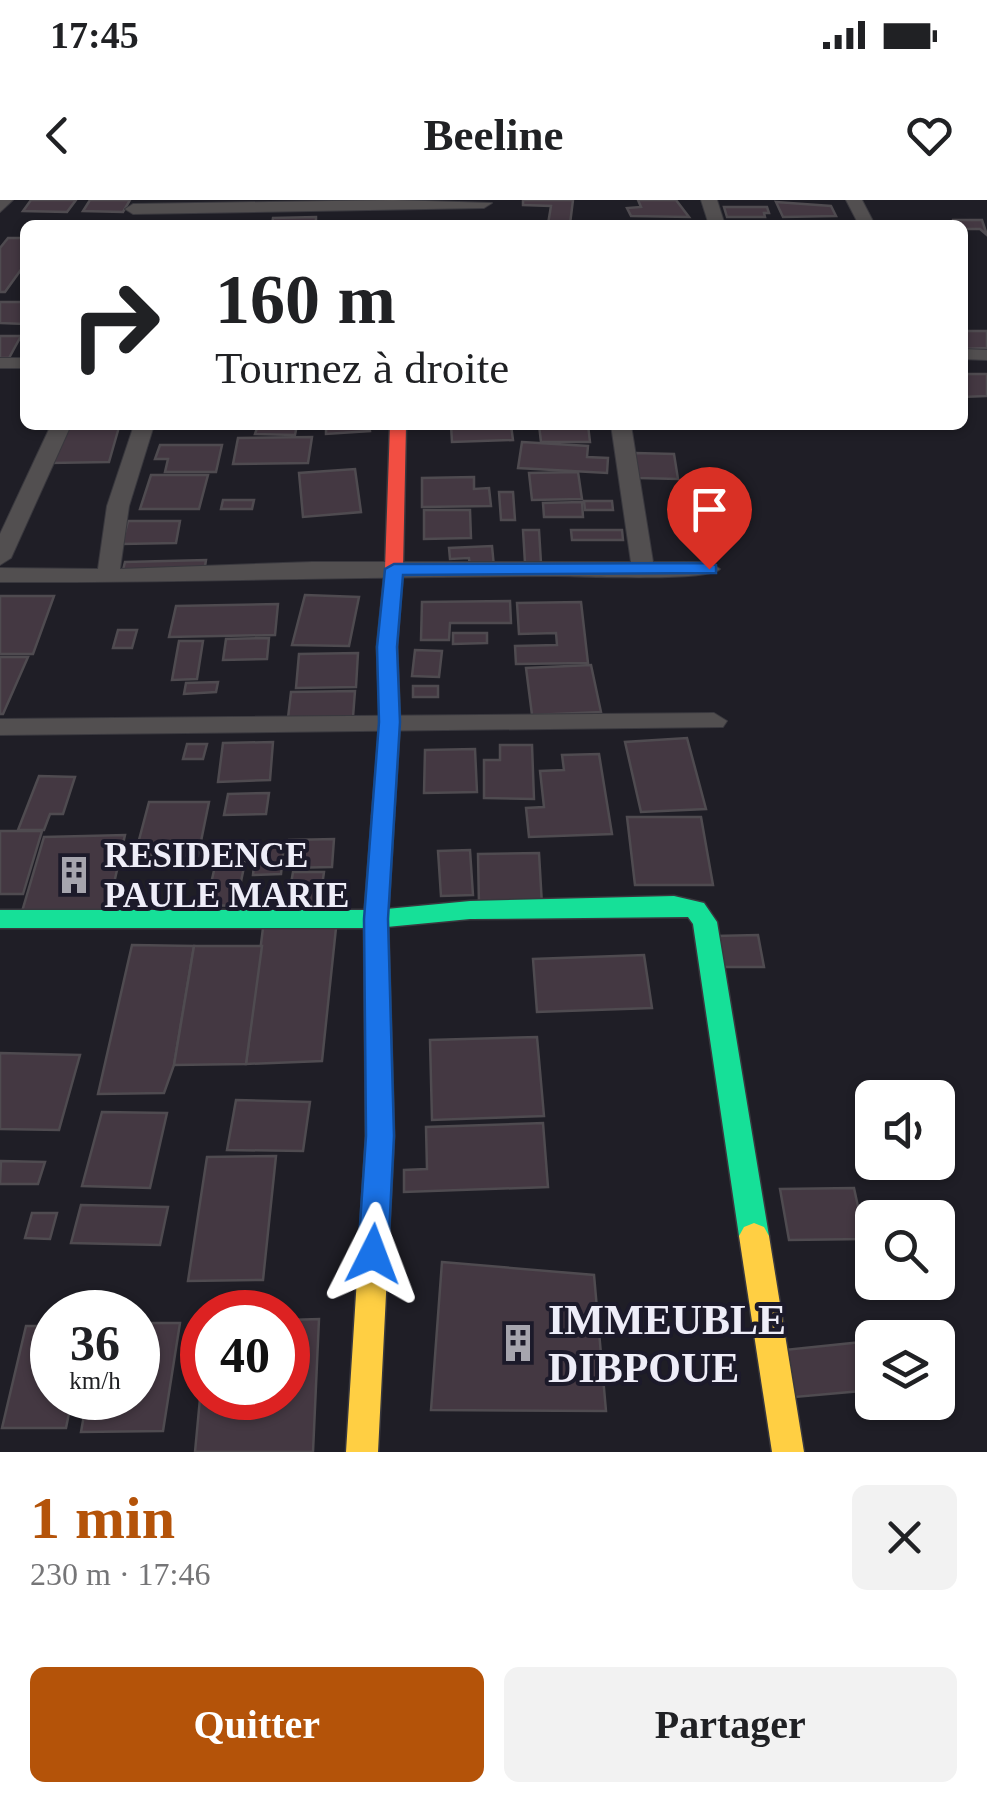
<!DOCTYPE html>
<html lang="fr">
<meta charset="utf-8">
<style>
:root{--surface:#fff;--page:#f2f2f2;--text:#202124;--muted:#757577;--accent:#b45309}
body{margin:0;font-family:Georgia,serif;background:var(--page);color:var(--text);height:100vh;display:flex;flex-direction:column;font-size:38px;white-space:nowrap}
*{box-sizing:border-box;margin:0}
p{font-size:32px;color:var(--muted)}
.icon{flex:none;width:55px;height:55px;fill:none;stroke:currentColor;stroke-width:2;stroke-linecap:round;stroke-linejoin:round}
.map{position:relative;height:1252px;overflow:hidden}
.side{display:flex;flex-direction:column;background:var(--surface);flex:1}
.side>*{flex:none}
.hud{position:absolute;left:20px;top:20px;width:948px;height:210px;border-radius:15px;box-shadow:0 2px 8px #0004;background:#fff;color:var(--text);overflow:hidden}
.tools{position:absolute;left:855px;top:880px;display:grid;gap:20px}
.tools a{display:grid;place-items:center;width:100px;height:100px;border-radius:15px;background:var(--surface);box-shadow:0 2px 8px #0004;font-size:50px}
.speed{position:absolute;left:30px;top:1090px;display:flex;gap:20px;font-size:50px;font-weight:700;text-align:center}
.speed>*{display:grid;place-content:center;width:130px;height:130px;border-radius:50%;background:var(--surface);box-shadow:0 2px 8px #0004;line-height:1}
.speed small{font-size:25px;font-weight:400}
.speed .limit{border:15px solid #d22;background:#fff;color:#111}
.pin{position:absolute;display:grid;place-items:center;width:85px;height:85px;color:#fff;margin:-102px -42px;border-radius:50% 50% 50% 0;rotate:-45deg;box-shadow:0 0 10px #0007}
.pin .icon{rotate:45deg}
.me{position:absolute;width:110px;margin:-55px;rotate:3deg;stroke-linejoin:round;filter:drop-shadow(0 0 8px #0008)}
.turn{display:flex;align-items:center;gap:35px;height:210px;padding:0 30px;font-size:45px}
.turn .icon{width:130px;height:130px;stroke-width:2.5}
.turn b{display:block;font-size:70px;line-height:85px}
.round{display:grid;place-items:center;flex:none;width:105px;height:105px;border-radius:15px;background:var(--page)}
.headline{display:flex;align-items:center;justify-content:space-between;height:170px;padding:0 30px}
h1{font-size:60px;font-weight:800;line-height:75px;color:var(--accent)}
.cta{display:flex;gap:20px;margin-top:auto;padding:20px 30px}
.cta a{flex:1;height:115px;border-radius:15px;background:var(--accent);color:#fff;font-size:40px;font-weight:800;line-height:115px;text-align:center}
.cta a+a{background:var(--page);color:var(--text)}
.status{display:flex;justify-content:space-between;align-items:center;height:70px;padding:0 50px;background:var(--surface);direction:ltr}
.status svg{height:28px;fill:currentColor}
header{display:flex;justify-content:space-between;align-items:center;height:130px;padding:0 30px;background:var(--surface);font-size:45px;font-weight:800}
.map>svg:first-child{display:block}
.building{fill:#443842;stroke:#4f4b50;stroke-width:2.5}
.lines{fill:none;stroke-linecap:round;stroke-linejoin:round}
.street-casing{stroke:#39383e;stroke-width:2}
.fast-casing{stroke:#39383e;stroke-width:3}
.slow-casing{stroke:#39383e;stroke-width:3}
.jam-casing{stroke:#39383e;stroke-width:3}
.street{fill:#524f50;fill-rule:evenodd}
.fast{fill:#16e098;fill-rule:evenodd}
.slow{fill:#ffcf43;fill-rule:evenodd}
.jam{fill:#f24e42;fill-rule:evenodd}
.route{fill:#1a73e8;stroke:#114b97;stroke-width:2.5}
.labels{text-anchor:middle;stroke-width:8;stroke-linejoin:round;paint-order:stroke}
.poi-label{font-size:35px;font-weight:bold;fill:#eeedf8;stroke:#1c1a2a;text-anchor:start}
.near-poi-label{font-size:42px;font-weight:bold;fill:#eeedf8;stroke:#1c1a2a;text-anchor:start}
</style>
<div class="status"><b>17:45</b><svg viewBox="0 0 49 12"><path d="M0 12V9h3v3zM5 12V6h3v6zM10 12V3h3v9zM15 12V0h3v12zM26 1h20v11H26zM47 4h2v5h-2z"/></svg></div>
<header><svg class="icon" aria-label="back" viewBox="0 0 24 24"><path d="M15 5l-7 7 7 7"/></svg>Beeline<svg class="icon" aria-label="heart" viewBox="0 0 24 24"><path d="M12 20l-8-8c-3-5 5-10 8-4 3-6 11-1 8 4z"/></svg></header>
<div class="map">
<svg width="987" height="1252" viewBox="0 0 987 1252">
<rect width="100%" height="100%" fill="#1f1e26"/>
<g class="building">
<path d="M31,0H76L67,12L23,11Z"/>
<path d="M90,0H130L123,12L83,11Z"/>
<path d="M523,0H573L570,24H548L551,6L523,5Z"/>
<path d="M638,0H676L689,17L631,16L627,8L641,7Z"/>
<path d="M776,2L831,6L836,16L783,17Z"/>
<path d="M724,7H767L769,13H764L765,17H727Z"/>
<path d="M316,17V25H272L273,18Z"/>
<path d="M952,20H982L987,35L980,29H962V25Z"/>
<path d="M8,38H25V64L5,92H0V48Z"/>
<path d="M0,102H25V124L0,123Z"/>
<path d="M962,131H987V148L962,149Z"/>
<path d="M0,136H21L9,158H0Z"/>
<path d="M962,174H987V196L962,197Z"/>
<path d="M64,225L119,227L109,262L50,263Z"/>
<path d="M258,225H297L295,235L255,234Z"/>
<path d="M326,225H369L370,231L326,234Z"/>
<path d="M451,225H511L513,240L452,242Z"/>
<path d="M539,225H588L590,242H541Z"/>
<path d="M312,237L308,263L233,264L238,238Z"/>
<path d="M522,242L588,246L587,257L608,258L607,273L518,268Z"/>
<path d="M160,245H222L216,272H165L168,259H155Z"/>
<path d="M635,253L674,254L678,279L638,278Z"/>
<path d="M355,269L361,312L303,317L299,273Z"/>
<path d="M578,272L582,299L532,300L529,273Z"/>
<path d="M151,275H208L199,309H140Z"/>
<path d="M474,277V289L489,288L491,306L422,307V278Z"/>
<path d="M499,292H513L515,320H501Z"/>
<path d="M223,300H254L252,309H221Z"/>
<path d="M584,301H612L613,310H585Z"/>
<path d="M582,302L583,317H544L543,303Z"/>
<path d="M424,310H470L471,338L424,339Z"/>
<path d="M128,321H180L176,343L122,344Z"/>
<path d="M523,330H539L541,363H525Z"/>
<path d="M571,330H622L623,340H572Z"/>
<path d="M492,346L494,367L470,368L469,358L450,359L449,348Z"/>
<path d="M206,360L204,373L122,374L125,362Z"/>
<path d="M305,395L359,397L349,446L292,445Z"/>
<path d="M0,396H54L33,454H0Z"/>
<path d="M510,401L511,423H450L449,440H421L422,402Z"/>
<path d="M581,402L588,463L516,464L515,446L557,445L556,433L519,434L517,403Z"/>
<path d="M278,404L275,435L169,437L176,406Z"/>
<path d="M118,430H137L132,448H113Z"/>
<path d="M453,433H487V443L453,444Z"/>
<path d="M269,438L267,459L223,460L226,439Z"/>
<path d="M179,441H203L197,479L172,480Z"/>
<path d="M415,450L442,451L439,477L412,476Z"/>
<path d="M358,453L356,487L296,488L299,454Z"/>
<path d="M0,457H28L3,514H0Z"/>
<path d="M591,465L601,512L532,515L526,468Z"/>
<path d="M218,482L216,492L184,494L186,483Z"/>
<rect x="413" y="486" width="25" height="11"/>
<path d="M355,491L353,517L288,518L291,492Z"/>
<path d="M687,538L706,609L641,612L625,542Z"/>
<path d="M273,542L270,580L218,582L223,543Z"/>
<path d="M187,544H207L203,559H183Z"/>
<path d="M500,545H532L534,599L484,598V560H500Z"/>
<path d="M475,549L477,592L424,593L425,550Z"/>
<path d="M599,554L612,634L529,637L526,608L544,607L540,571L564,570L562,555Z"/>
<path d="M39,576L75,577L63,614H50L44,630H18Z"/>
<path d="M269,593L266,614L224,615L228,594Z"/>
<path d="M149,602H209L198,656L135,655Z"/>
<path d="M627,617H701L713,685H635Z"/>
<path d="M0,631H42L23,694H0Z"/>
<path d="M125,635L107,714L21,715L44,637Z"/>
<path d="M334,639L332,667L286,668L289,640Z"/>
<path d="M256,645H284L281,674L253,675Z"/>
<path d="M470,650L473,695L441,696L438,651Z"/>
<path d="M539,653L542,705H479L478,654Z"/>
<path d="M216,662H245L236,706L206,705Z"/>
<path d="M293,672H324L319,707H287Z"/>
<path d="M263,728H336L322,861L246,864Z"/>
<path d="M758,735L764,767H720L715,736Z"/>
<path d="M132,745L194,746L174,865L164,893L98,894Z"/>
<path d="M194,746H262L246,864L174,865Z"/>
<path d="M644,755L652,808L537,812L533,759Z"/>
<path d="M537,837L544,916L432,920L430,840Z"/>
<path d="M0,853L80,855L59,930L0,929Z"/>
<path d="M236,900L310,902L303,951L227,950Z"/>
<path d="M102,912L167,913L150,988L82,986Z"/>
<path d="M543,923L548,987L404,992V970L427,969L426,927Z"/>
<path d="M276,956L263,1080L188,1081L207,957Z"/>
<path d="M1,961L45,962L38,984H0Z"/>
<path d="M854,988L865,1039L789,1040L780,989Z"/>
<path d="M81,1005L168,1007L160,1045L71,1043Z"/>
<path d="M32,1013H57L50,1039L25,1038Z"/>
<path d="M442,1062L594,1075L606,1211L431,1210Z"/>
<path d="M319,1119L313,1252H195L202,1177V1198H288V1120Z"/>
<path d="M138,1123H180L163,1231L81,1232L87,1198H138Z"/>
<path d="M26,1126H52V1198H72L66,1228H2Z"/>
<path d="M872,1141V1190L795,1197L784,1150Z"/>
</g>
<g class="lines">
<g class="street-casing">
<g id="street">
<path d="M0,0H13L0,12Z"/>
<path d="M393,0L492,3L484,8L133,14L125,9L133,4Z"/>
<path d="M701,0H717L725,25H709Z"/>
<path d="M846,0H862L875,25H859Z"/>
<path d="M962,149L987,150V160L962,159Z"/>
<rect x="0" y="158" width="25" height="10"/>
<path d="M51,225H71L11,358L0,365V334Z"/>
<path d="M134,225H154L129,306L120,369L312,362H631L611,225H631L653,362H709L720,369C708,382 582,376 556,376C370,376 185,383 0,382V368L98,369L107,306Z"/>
<path d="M714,513L727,521L723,527L0,535V519Z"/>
</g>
</g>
<g class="fast-casing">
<path id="fast" d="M674,696L704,703L717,722L769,1036L764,1045L754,1049L744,1045L739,1036L693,724L688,717L470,719L376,728H0V710H376L470,701Z"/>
</g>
<g class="slow-casing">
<g id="slow">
<path d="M383,608L394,616L388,719L394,936L378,1252H346L366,936L364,719L372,616Z"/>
<path d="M754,1023L764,1027L769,1036L804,1252H772L739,1036L744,1027Z"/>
</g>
</g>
<g class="jam-casing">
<path id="jam" d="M390,225H406L403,369L397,447L400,522L394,616L383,624L372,616L380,522L377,447L385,369Z"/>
</g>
<use href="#street" class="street"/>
<use href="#fast" class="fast"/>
<use href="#slow" class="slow"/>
<use href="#jam" class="jam"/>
</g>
<path class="route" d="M709,363L716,365V373L403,375L397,447L400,522L388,719L394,936L388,1054L384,1064L373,1068L362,1064L358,1054L366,936L364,719L379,522L377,447L385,369L394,364Z"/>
<defs>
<g id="building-bare" transform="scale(3)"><path d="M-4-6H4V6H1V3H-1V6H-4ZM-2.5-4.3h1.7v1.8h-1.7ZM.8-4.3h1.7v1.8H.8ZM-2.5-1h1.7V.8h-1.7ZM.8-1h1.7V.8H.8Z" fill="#a6a5ae" stroke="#1c1a2a" stroke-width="2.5" paint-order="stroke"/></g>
</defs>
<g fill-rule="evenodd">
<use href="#building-bare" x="74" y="675"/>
<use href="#building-bare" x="518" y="1143"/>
</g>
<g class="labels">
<g class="poi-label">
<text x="104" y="667">RESIDENCE<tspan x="104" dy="40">PAULE MARIE</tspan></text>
</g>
<g class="near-poi-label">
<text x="548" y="1134">IMMEUBLE<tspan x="548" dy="48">DIBPOUE</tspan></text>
</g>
</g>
</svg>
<div class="tools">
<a><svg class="icon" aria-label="sound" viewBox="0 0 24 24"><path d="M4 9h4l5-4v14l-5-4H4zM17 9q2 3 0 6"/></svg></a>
<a><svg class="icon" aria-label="search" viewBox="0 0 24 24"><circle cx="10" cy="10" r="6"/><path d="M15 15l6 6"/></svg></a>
<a><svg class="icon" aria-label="layers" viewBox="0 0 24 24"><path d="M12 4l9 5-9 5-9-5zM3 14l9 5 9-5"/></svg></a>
</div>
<div class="speed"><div>36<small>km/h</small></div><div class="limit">40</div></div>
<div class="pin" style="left:709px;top:369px;background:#d93025"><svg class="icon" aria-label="arrive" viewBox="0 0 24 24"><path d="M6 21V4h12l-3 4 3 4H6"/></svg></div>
<svg class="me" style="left:373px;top:1054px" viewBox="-20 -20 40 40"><path d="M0-17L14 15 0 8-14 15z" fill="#1a73e8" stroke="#fff" stroke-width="4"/></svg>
<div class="hud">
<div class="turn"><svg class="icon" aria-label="right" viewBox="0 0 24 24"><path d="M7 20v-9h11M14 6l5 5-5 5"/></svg><div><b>160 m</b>Tournez à droite</div></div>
</div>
</div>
<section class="side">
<div class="headline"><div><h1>1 min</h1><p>230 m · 17:46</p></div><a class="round"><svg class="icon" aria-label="close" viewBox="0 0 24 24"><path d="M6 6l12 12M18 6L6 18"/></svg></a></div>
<div class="cta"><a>Quitter</a><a>Partager</a></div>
</section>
